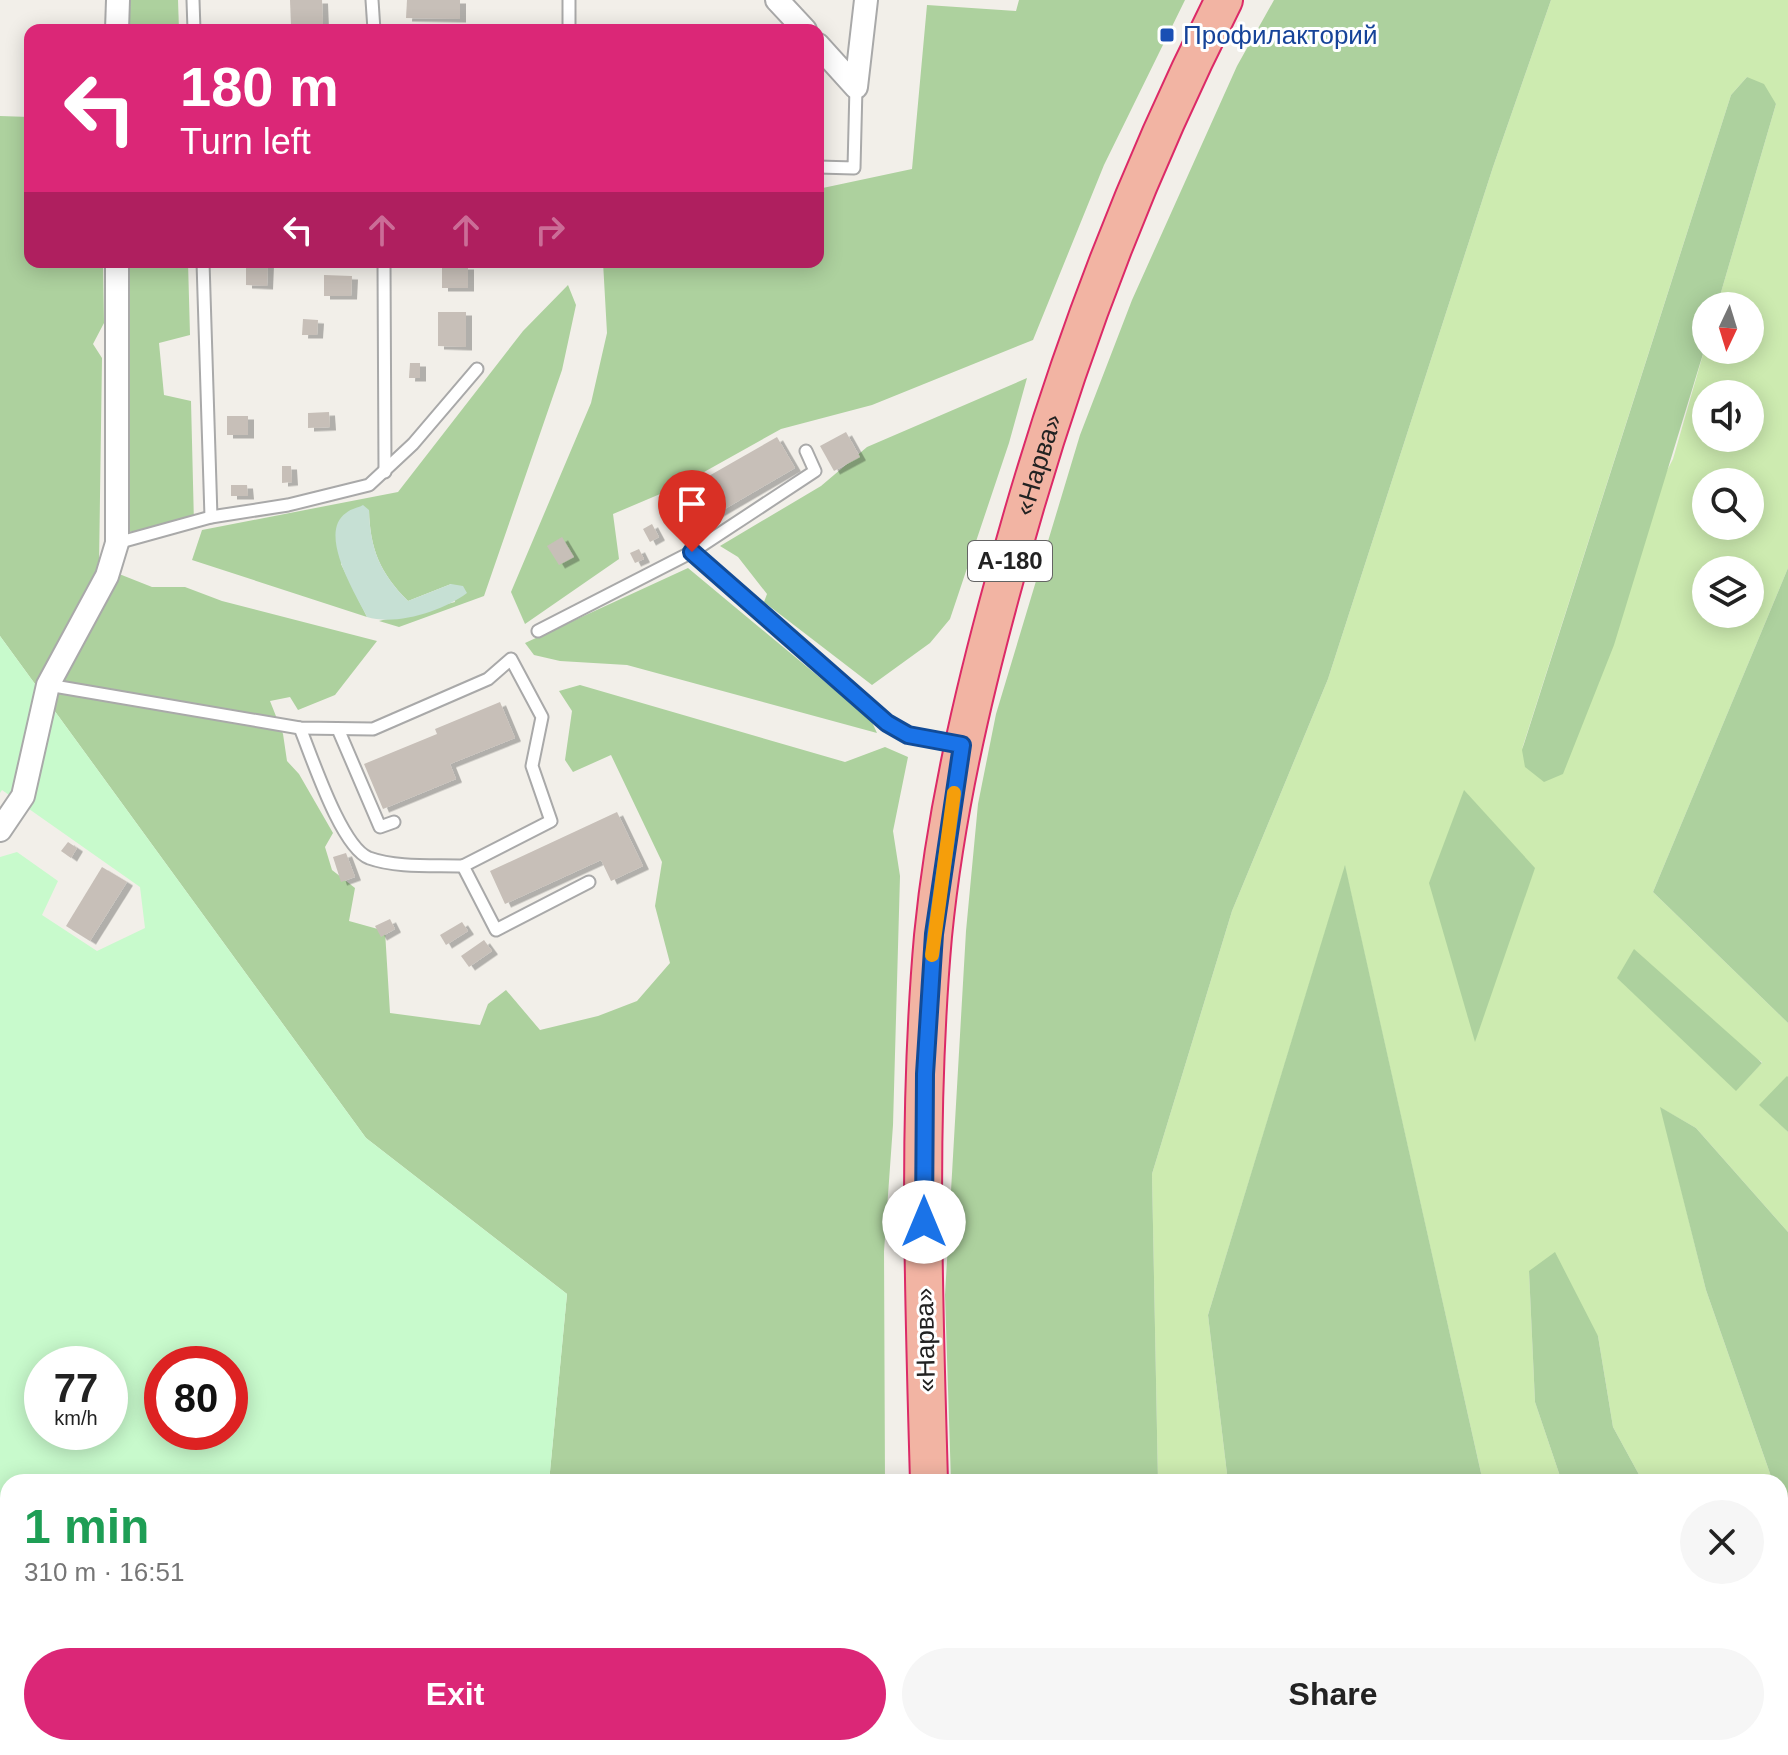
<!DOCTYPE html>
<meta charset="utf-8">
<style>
:root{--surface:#fff;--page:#f6f6f6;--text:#222;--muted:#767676;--accent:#db2777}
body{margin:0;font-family:Helvetica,sans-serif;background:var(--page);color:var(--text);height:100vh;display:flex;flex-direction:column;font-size:30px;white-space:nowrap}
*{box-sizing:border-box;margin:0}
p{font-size:26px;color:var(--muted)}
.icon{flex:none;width:44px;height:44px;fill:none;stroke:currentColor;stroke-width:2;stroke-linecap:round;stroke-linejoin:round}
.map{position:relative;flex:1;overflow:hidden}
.details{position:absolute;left:0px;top:1474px;width:1788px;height:282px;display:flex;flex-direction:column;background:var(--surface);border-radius:24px 24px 0 0;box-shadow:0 4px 20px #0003}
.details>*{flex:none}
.banner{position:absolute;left:24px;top:24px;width:800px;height:244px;border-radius:16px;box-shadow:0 4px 20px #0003;background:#db2777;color:#fff;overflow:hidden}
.needle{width:52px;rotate:184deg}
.controls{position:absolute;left:1692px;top:292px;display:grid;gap:16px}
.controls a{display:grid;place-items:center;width:72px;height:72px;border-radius:50%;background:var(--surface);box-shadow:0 4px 20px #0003;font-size:40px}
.speed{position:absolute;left:24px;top:1346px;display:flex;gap:16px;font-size:40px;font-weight:700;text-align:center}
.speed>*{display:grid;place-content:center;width:104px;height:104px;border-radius:50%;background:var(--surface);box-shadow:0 4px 20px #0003;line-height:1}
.speed small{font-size:20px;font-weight:400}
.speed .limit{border:12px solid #d22;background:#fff;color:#111}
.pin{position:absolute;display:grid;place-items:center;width:68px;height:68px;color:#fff;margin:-82px -34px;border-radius:50% 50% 50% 0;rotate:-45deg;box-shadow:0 0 8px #0007}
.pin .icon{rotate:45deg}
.me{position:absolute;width:88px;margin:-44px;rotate:0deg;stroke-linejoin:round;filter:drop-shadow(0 0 6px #0008)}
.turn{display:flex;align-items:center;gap:28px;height:168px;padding:0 24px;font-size:36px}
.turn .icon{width:104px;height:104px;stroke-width:2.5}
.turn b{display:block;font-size:56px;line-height:68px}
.lanes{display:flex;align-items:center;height:76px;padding:0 24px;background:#0003;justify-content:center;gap:40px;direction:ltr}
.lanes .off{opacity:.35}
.round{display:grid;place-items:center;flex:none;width:84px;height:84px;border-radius:42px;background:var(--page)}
.overview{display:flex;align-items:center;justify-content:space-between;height:136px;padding:0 24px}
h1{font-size:48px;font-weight:800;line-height:60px;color:#1e9e55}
.button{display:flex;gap:16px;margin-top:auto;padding:16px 24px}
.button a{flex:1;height:92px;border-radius:48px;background:var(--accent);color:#fff;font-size:32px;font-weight:800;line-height:92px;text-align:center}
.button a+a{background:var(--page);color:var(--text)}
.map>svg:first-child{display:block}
.grass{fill:#cdebb0;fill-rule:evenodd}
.forest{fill:#add19e}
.wetland{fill:#c6e0d4}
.park{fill:#c8facc;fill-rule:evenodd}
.building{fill:#c7bfb8;filter:url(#shadow)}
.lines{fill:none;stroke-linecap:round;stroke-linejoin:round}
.service-casing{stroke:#a9a9a9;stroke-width:15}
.minor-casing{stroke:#a9a9a9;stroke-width:26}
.trunk-casing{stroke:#dc2a67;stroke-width:40}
.service{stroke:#fff;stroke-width:11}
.minor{stroke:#fff;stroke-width:22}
.trunk{stroke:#f2b4a3;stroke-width:36}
.route-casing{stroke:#114b97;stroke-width:20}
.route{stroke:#1a73e8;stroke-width:14}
.slow{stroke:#f59e0b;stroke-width:14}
.transit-dot{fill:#1a4fb4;stroke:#fff;stroke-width:3}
.labels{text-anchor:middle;stroke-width:6;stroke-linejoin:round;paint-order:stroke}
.shield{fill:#fff;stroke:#646464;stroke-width:2}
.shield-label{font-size:24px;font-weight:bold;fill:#222}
.transit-label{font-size:26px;fill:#164399;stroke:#fff;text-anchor:start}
.street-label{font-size:26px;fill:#222;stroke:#fff}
</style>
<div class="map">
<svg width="1788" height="1755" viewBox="0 0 1788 1755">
<defs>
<filter id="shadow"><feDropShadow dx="6" dy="3.5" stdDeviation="0" flood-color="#0004"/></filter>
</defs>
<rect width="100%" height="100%" fill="#f2efe9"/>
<g class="grass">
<path d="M1551,0H1788V568L1653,892L1788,1023V1077L1760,1105L1788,1132V1232L1696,1128L1661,1108L1706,1290L1773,1482H1643L1613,1427L1598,1336L1529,1271L1535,1402L1562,1482H1483L1345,867L1208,1315L1228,1482H1158L1152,1174L1232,911L1328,679L1493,167ZM1747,77L1776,104L1717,306H1750V350H1706V344L1673,459L1522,749L1731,95ZM1706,394H1750V438H1706ZM1706,482H1750V526H1706ZM1706,570H1750V614H1706ZM1618,978L1762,1062V1063L1736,1090Z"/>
<path d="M1780,1493L1788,1499V1755H1544L1543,1748H1780Z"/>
<path d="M0,1543L8,1548V1748H338L337,1755H0Z"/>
<path d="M1179,1748H1261L1260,1755H1180Z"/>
</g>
<g class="forest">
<path d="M130,0H178L179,30H130Z"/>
<path d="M1019,0H1185L1104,165L1033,340L872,405L781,429L679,486L613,514L619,559L525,624L511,592L591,403L607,333L603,262H818V189L912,169L927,5L1016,11Z"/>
<path d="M1274,0H1551L1493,167L1328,679L1232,911L1152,1174L1158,1482H951L945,1295L966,931L978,804L996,714L1080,435L1132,300L1237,66Z"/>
<path d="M1747,77L1764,84L1776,104L1717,306H1706V344L1614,645L1563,774L1544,782L1525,767L1522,750L1731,95Z"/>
<path d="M0,116L30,117V262H103L104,323L93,344L102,358L99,566L152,587H185L222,601L377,641L335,695L298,710L290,697L270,701L283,734L287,761L299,774L333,833L325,847L332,870L355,888L349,921L385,931L390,1013L480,1025L488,1004L506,990L540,1030L598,1016L637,1001L670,963L655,906L662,862L611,755L573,772L565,760L572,711L559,691L580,685L845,762L885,747L908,757L893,831L900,876L893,1125L884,1251L885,1482H549L567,1294L366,1138L0,636Z"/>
<path d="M130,262H188L190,335L159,343L164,395L191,401L194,524L128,532Z"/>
<path d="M568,285L576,305L562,370L484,596L399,627L379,621L455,602L451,584L408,601C380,573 370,549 369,510L341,564L367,617L192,560L202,530L398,492L523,331Z"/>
<path d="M1027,378L1009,443L950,619L930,643L872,685L764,602L767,594L738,557L720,546L821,486L867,447Z"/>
<path d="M688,568L871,720L877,733L627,665L560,661L534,655L525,643Z"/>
<path d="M1788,568V1023L1653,892Z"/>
<path d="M1464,790L1535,868L1475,1042L1429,883Z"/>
<path d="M1345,865L1483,1482H1228L1208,1315Z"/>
<path d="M1634,949L1762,1063L1736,1091L1617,978Z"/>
<path d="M1787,1076L1788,1077V1132L1759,1105Z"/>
<path d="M1660,1107L1696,1128L1788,1232V1499L1780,1493V1482H1773L1706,1290Z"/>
<path d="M1555,1252L1598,1336L1613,1427L1643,1482H1562L1535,1402L1529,1271Z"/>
<path d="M338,1748H895L897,1755H337Z"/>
<path d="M958,1748H1179L1180,1755H959Z"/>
<path d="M1261,1748H1543L1544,1755H1260Z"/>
</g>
<path class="wetland" d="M363,505L369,510C370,549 380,573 408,601L451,584L463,586L467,593C443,611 396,626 367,617C356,595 317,533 346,513C350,509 358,508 363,505Z"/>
<path class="park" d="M0,636L366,1138L567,1294L549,1482H8V1548L0,1543V857L17,852L58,881L42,915L97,951L145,928L140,887L2,790L0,793ZM42,1364H110V1432H42ZM162,1364H230V1432H162Z"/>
<g class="building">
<path d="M290,0H322L323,25L291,26Z"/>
<path d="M407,0H460V19L406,18Z"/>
<path d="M246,262H268L267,286L246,285Z"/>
<rect x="442" y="266" width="26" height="22"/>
<path d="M324,275L352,276L351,296H324Z"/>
<path d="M438,312H466V347L438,346Z"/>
<path d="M303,319L318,320L317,335H302Z"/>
<path d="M410,363H420V378H409Z"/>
<path d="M329,412L330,427L308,428V413Z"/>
<rect x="227" y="416" width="21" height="19"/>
<path d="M846,432L860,457L834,471L820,446Z"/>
<path d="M777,437L795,468L711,517L693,485Z"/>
<path d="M282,466H291L292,482L282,483Z"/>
<path d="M231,485H247L248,496H231Z"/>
<path d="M652,524L659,537L650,542L643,529Z"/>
<path d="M562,537L574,557L559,565L547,546Z"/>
<path d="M639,549L644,559L635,563L630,553Z"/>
<path d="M500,702L515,738L450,764L456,779L383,809L364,764L437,734L435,729Z"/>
<path d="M617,812L643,866L611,881L601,860L505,904L490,871Z"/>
<path d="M68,842L77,848L71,858L61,851Z"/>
<path d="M346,853L355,877L341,882L333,857Z"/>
<path d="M102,867L127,882L90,941L66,926Z"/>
<path d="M390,919L395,929L381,937L375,926Z"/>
<path d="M462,922L468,931L446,945L440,935Z"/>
<path d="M484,940L492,951L469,967L461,956Z"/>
</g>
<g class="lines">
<g class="service-casing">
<g id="service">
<path d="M193,0L194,30"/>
<path d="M372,0L374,30"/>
<path d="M569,30V0"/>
<path d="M818,167L854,168L856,87"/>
<path d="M203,262L211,517"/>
<path d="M384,262L385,472"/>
<path d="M117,543L211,517L288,505L369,485L413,444L477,369"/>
<path d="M692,552L887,723L908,735L959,744"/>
<path d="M538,631L692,552L815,471L806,451"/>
<path d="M48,685L300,728L373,729L488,679L511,659L542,717L532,766L551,821L463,866"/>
<path d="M300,728C312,757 341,847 369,858C397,868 433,865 463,866"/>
<path d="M338,729L380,827L394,822"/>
<path d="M463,866L496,930L589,882"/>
</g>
</g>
<g class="minor-casing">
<g id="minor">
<path d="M777,0L805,30"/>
<path d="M117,30L118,0"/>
<path d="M818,45L856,87L866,0"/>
<path d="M0,830L23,796L48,685L107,576L117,543V262"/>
</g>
</g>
<g class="trunk-casing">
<g id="trunk">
<path id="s1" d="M929,1482C924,1300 917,1117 933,936C945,815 972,698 1004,582C1058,380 1130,186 1224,0"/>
<path d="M936,1748L937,1755"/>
</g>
</g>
<use href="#service" class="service"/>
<use href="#minor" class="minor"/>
<use href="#trunk" class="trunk"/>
</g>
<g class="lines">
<g class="route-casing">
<path id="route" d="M692,552L887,723L908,735L962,745L934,934L925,1074L924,1222"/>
</g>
<use href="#route" class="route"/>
<path class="slow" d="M932,955L954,793"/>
</g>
<rect class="transit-dot" x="1159" y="27" width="16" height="16" rx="4"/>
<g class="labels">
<rect class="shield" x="968" y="541" width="84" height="40" rx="6"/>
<g class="shield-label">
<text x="1010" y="569">А-180</text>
</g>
<g class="transit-label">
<text x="1183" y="44">Профилакторий</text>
</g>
<g class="street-label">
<text dy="9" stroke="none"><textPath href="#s1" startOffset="1030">«Нарва»</textPath></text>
<text transform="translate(925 1340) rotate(-91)" y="9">«Нарва»</text>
</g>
</g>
</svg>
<div class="controls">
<a><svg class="needle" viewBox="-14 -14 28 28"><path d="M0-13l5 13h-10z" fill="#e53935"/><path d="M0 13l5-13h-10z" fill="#767676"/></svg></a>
<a><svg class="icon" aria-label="sound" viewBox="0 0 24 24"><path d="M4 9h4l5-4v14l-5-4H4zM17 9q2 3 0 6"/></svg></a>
<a><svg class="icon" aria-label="search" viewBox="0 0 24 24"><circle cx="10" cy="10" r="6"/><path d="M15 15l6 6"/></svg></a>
<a><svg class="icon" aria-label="layers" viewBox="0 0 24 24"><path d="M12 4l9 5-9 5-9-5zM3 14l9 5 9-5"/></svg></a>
</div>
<div class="speed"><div>77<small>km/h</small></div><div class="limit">80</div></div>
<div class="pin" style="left:692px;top:552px;background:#d93025"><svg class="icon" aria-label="arrive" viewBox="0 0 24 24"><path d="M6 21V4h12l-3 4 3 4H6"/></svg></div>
<svg class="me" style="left:924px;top:1222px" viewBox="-20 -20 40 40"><circle r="19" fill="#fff"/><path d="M0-13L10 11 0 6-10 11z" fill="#1a73e8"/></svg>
<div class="banner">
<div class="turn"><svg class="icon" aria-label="left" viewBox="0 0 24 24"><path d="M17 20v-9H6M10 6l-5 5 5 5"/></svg><div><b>180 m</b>Turn left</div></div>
<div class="lanes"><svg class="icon" aria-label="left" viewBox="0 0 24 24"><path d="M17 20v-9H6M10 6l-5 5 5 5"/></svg><svg class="icon off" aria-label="ahead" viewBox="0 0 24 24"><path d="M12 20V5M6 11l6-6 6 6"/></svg><svg class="icon off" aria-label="ahead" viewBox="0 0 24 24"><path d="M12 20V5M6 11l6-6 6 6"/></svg><svg class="icon off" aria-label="right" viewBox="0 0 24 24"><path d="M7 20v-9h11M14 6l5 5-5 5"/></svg></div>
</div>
<section class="details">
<div class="overview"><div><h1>1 min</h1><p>310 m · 16:51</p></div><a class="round"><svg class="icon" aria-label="close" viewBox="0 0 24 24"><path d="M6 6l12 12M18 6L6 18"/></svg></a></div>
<div class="button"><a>Exit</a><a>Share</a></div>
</section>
</div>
